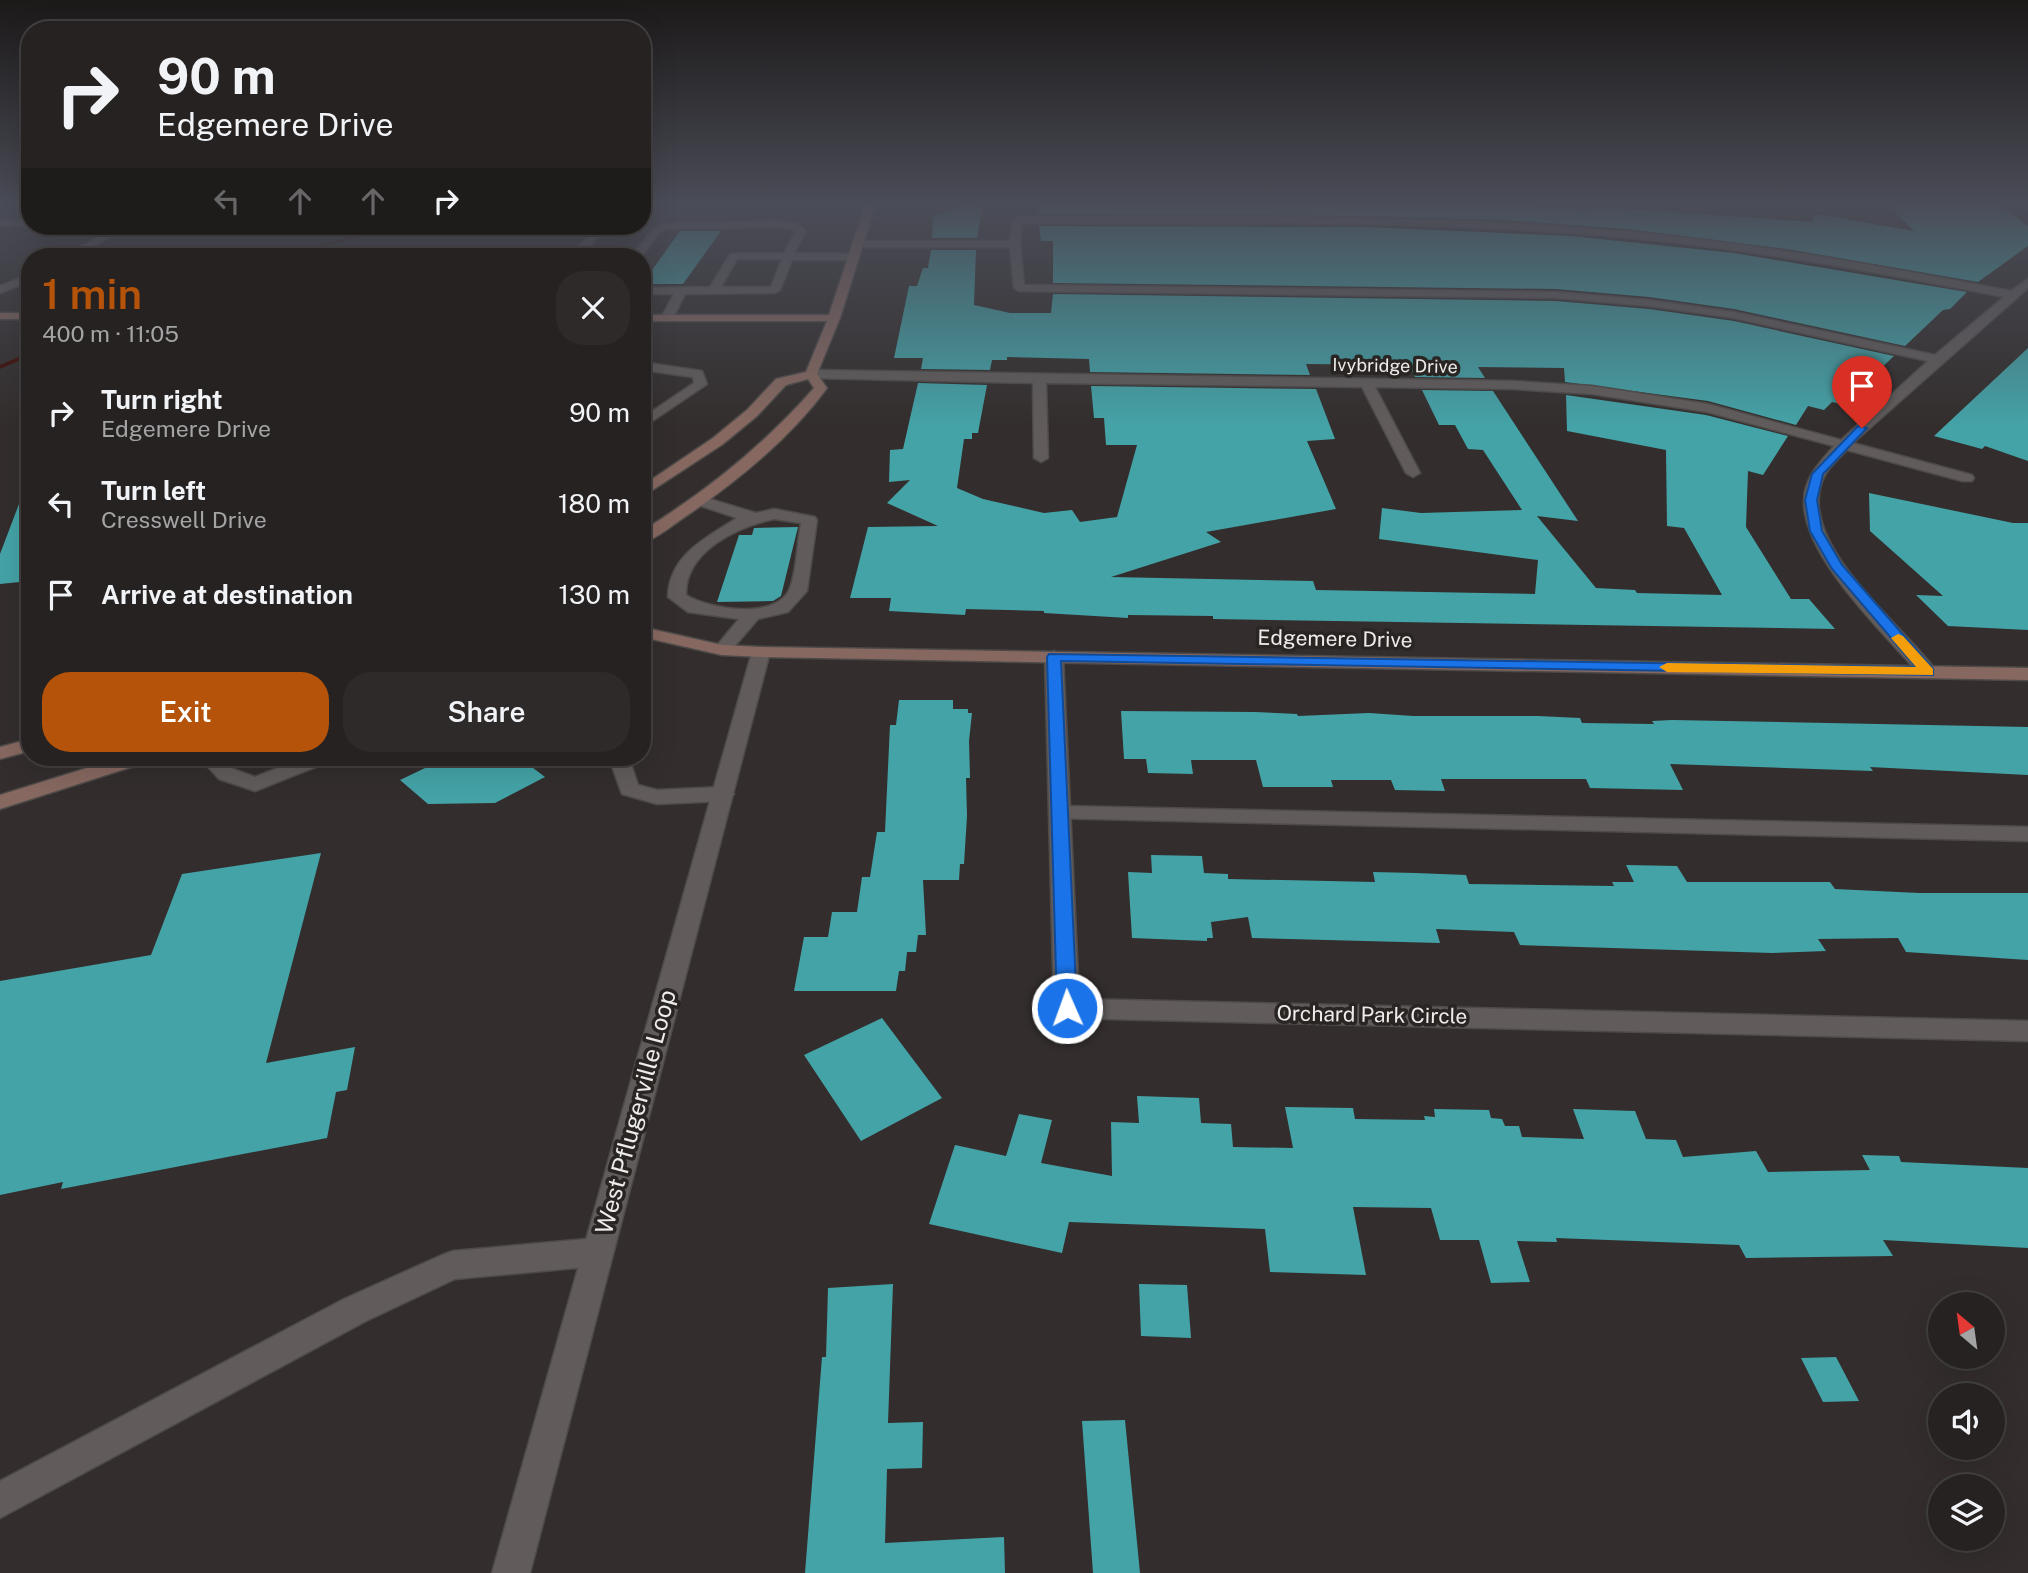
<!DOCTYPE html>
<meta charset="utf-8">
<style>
:root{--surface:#262222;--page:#2e2a2a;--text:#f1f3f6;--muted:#a4a4a5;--line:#423f40;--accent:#b45309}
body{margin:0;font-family:"Public Sans",sans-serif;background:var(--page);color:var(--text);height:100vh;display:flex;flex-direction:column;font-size:26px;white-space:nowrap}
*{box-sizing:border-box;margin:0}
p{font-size:23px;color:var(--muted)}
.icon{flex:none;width:38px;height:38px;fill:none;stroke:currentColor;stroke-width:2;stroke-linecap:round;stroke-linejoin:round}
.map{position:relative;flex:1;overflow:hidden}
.sheet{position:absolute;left:21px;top:248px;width:630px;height:518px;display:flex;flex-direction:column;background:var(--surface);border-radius:28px;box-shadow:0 7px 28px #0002,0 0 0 2px var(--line)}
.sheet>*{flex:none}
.guide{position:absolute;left:21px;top:21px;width:630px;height:214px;border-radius:28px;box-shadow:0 7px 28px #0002,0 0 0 2px var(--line);background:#262222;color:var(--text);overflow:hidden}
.needle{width:46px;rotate:331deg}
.fabs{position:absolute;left:1928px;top:1292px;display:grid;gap:14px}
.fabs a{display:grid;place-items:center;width:77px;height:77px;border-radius:50%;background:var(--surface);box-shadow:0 7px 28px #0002,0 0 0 2px var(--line);font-size:35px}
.pin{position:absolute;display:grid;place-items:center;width:60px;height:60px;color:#fff;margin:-72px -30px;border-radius:50% 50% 50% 0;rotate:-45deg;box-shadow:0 0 7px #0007}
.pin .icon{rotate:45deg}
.me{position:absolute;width:77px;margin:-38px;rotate:358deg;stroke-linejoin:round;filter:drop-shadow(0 0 5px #0008)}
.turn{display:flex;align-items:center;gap:24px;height:147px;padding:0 21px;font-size:32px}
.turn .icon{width:91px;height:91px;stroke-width:2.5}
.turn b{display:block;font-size:49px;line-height:60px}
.lanes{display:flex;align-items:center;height:66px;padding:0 21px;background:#0003;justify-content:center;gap:35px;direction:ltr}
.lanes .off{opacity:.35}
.round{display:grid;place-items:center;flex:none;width:74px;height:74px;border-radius:28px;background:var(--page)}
.head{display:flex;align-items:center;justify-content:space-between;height:119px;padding:0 21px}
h1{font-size:42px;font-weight:600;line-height:52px;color:var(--accent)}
.action{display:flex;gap:14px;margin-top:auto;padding:14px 21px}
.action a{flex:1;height:80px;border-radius:28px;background:var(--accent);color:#fff;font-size:28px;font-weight:600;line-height:80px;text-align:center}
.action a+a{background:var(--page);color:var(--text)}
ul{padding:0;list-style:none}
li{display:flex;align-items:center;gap:21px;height:91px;padding:0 21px}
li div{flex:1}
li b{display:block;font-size:26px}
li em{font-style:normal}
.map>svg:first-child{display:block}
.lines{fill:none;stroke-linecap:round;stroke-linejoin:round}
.stream{fill:#410900;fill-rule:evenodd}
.building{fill:#44a3a7}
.lane-casing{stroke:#4d4a48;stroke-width:3}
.street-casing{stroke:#4d4a48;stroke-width:3}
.secondary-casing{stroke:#4d4a48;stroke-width:3}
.lane{fill:#615c5b;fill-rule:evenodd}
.street{fill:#615c5b;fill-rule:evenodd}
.secondary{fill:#866860;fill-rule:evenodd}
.route{fill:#1a73e8;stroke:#114b97;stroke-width:2}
.slow{fill:#f59e0b}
.labels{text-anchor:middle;stroke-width:7;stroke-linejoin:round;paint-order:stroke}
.far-street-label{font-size:18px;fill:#eeebeb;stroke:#292523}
.street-label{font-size:21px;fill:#eeebeb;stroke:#292523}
.near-street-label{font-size:24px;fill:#eeebeb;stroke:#292523}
</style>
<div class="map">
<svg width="2028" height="1573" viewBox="0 0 2028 1573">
<rect width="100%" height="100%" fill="#332e2d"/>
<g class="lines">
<g class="stream">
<path d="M391,226H398L284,257H276Z"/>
<path d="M30,352V356L0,369V365Z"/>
</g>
</g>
<g class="building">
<path d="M959,206H982L977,238H932L933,216Z"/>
<path d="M1038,206H1537L1583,209L1602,207L1813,222L1815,214L1914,231L1889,206H2001L2028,226V246L1978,282L1793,250L1628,229L1503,220L1365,216L1039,214Z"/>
<path d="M1039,226L1366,227L1571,236L1734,253L1967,292L1950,309L1943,310L1905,346L1734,309L1649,297L1556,289L1053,283V241H1041Z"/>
<path d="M680,231H721L683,284H642Z"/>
<path d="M931,250H976L974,305L1010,313H1051L1053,294L1556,301L1649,309L1734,321L1894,356L1878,371L1889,373L1850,406L1832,402L1824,410L1808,406L1796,425L1708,401L1565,382L1564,368L1478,367L1485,378L1415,377L1409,365L1306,364L1310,375L1090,372L1089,359L1007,357V360H992L990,370L921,369L923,358H894L909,286H917L923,268H928Z"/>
<path d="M2028,348V461L1985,446L1982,449L1934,436Z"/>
<path d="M918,383L987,385L978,433H972V439H964L957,488L983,499L1044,513L1072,510L1080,522L1117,517L1137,445H1106L1104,418H1094L1091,386L1316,389L1335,439L1307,441L1336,509L1206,532L1221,542L1111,577L1313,581L1316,590L1535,594L1538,560L1379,539L1382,508L1421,513L1522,510L1483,450L1468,449L1455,425H1439L1422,390L1493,391L1578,521L1537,516L1596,588L1635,590L1637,593L1722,595L1684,528L1667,526L1666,450L1567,431L1566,395L1706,415L1788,436L1763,475L1748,471L1746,527L1791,599H1809L1835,629L1213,619V616L1128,615V618L1044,613V611L966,609L965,615L889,611L891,598H850L868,527L938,526L887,503L910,480L889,482L890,450L903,449Z"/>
<path d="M27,483H30V581L0,584V554Z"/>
<path d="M1869,493L2013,523H2028V630L1948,626L1916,595L1943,596L1870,531Z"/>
<path d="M798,527L781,596L773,601L717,602L739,535H752L754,528Z"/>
<path d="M899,700H953V709H968V713H972L969,741L970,778H966L967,816L964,864H960L959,880H923L926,935H918L916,952H907L905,971H899L896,991H794L804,937H828L832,912H857L862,877H870L877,832H885L890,725H896Z"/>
<path d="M1121,711L1255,712L1297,714L1298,716L1369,713L1413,716H1538L1580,718L1582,723L1654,724L1652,721L1672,720L2028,727V775L1870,767L1873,771L1670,764L1683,790L1590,788L1586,779H1441L1445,791L1395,790L1391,780H1331L1333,787H1263L1256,760H1191L1193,774L1148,773L1146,759H1124Z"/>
<path d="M446,758H520L545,777L495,803L428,804L400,780Z"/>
<path d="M321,853L266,1063L355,1047L347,1090L336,1092L327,1138L61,1189L63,1182L0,1195V981L151,955L182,874Z"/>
<path d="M1151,855L1202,856L1204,873L1228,874V879L1375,882L1373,872L1415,873L1466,875L1469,884L1614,886L1612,882H1634L1626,865L1677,866L1687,882H1830L1835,889L1919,893H2028V960L1906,952L1898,938L1818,939L1826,951L1772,953L1520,945L1514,932L1436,929L1440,943L1252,938L1248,917L1211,922L1213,938H1207V941L1132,938L1128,872L1152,873Z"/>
<path d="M882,1018L942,1098L861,1141L804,1055Z"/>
<path d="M1137,1096L1199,1098L1201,1123L1231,1124L1233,1147L1293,1148L1285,1107L1353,1108L1355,1119L1425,1120L1424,1116L1435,1117L1434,1109L1489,1110L1491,1118L1502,1119L1505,1126H1519L1522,1137L1584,1139L1573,1109L1635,1111L1646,1139L1676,1140L1683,1157L1756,1151L1768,1172L1870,1170L1862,1155L1899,1156L1901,1162L2028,1168V1248L1883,1240L1893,1256L1746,1258L1739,1245L1556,1238L1557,1242L1517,1241L1530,1282L1491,1283L1479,1240H1440L1431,1208L1353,1207L1366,1275L1270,1272L1265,1229L1069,1222L1062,1253L929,1224L955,1145L1006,1156L1019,1114L1052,1120L1041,1163L1112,1176L1111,1122L1139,1123Z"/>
<path d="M893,1284L888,1423L923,1422L922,1468L887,1469L885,1543L1004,1537L1005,1573H805L822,1357H826L828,1288Z"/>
<path d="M1139,1284L1187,1285L1191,1338L1141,1336Z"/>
<path d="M1836,1357L1859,1401L1823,1402L1801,1358Z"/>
<path d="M1125,1420L1140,1573H1093L1082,1421Z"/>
</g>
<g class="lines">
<g class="lane-casing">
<g id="lane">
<path d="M0,220L30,221V226H34H0Z"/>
<path d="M778,221L798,224L806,232L794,253L855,254L860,257L855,260H792L780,290L775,293L685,294L673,318L667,321L661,318L674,294H642V288L710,287L730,254L784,253L796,232L792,229L778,227L667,229L659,233L641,257H631L653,229L662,224ZM737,259H782L771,287H721Z"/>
<path d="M119,226H131L73,257H61Z"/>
<path d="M591,234L599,236L579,257H568Z"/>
<path d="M30,274V281L0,293V286Z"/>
<path d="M642,362L702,371L707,384L642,428V418L694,383L693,377L642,370Z"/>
<path d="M700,496L756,513L774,509L815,517L817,520L807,591L788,612L758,619L728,654L722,655L713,650L739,619L688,612L668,597C669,555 706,538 737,518L695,504L692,501L695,498ZM774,519L801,523C797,543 797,569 790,588C777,621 708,609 686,595C685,551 737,527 774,519Z"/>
<path d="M200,758H221L233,769L255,777L303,758H331L328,762L255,791L219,779Z"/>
<path d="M609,758H629L638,785L657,790L723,787L730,789L734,794L730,799L723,801L657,804L622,794Z"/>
<path d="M1060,806L2028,827V841L1052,818L1049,813L1052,808Z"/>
<path d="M598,1238L609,1242L613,1252L609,1262L598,1266L455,1279L366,1321L0,1518V1481L344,1299L442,1255L453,1251Z"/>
</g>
</g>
<g class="street-casing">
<g id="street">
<path d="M1018,217C1203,218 1388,214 1572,227C1720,237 1866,263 2011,291L2028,279V288L1853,443L1972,475L1974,478L1972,481H1962L1847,450C1840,457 1830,466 1825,475C1790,540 1904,625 1937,672L1935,676H1921C1885,634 1803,558 1804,501C1804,478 1820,462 1834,446L1707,412L1592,394L1513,389L1375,387L1420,473L1413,477L1406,473L1362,387L1046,383L1048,458L1041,462L1034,458L1033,383L811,378L805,374L811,370L1513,381L1592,386L1708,404L1841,440L1928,361L1734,318L1649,306L1556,298L1019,291L1014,288L1010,247H858L853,244L858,241H1010L1013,220ZM1022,223C1205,224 1389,220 1571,233C1717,243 1861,269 2004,297L1935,355L1734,312L1649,300L1556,292L1024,285L1020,244Z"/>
<path d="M761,647L770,652L530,1573H492L752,652Z"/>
<path d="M1054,651L1063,657L1079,999L2028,1021V1041L1067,1018L1058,1015L1054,1008L1045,657Z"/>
</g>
</g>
<g class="secondary-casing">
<g id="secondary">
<path d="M865,206H875L840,318L817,374L827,388C788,441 734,484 679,521C668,529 655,539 642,543V531C707,491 764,445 814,388L808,379L786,385L757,416L723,444L642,497V486L713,438L747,410L776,379L806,372L827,321H642V315H829Z"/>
<rect x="0" y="313" width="30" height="6"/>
<path d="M642,627L722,645L761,647L2028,668V680L761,657L722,655L642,637Z"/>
<path d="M30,739V751L0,759V747Z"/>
<path d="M119,758H150L147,762L0,809V795Z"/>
</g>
</g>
<use href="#lane" class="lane"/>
<use href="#street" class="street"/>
<use href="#secondary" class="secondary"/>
</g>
<linearGradient id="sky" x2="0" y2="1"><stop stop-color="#1c1919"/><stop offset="0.48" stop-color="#4a4c57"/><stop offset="1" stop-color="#4a4c57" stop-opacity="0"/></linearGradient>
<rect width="2028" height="426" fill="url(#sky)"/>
<path class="route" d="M1858,426L1867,428L1823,474L1817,500L1822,531L1842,565L1933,669V675L1061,661L1077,1008L1074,1013L1067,1015L1060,1013L1057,1008L1047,657L1049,654L1916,667L1832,569L1810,531L1805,500L1812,474Z"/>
<path class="slow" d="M1898,634L1903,636L1933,669V675L1667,672L1659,667L1667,663L1916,667L1891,638Z"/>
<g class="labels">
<g class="far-street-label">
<text transform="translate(1395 366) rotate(1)" y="6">Ivybridge Drive</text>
</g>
<g class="street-label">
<text transform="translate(1335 639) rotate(1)" y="7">Edgemere Drive</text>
<text transform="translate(1372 1015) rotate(1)" y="7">Orchard Park Circle</text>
</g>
<g class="near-street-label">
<text transform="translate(636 1112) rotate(-75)" y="8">West Pflugerville Loop</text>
</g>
</g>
</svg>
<div class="fabs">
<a><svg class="needle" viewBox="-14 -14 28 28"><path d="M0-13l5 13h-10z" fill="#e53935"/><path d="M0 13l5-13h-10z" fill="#a4a4a5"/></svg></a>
<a><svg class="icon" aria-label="sound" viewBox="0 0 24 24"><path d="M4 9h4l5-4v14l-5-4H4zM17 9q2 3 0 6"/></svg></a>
<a><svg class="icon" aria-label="layers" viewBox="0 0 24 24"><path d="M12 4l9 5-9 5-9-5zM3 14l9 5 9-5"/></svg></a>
</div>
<div class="pin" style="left:1862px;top:428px;background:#d93025"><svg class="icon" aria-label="arrive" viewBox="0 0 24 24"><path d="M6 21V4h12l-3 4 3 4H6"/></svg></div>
<svg class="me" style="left:1067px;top:1008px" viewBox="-20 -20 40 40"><circle r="17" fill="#1a73e8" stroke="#fff" stroke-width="3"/><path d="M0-11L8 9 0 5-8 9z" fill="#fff"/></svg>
<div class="guide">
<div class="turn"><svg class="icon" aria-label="right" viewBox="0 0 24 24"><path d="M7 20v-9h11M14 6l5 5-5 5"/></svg><div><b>90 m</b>Edgemere Drive</div></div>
<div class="lanes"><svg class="icon off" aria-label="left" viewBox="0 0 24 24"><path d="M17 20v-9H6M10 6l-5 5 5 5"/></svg><svg class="icon off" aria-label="ahead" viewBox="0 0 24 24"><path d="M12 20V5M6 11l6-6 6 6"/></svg><svg class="icon off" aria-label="ahead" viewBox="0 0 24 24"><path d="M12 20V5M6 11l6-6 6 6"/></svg><svg class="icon" aria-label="right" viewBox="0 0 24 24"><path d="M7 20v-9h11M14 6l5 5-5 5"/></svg></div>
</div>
<section class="sheet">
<div class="head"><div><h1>1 min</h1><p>400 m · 11:05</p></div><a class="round"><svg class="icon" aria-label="close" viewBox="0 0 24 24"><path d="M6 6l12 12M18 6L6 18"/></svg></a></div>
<ul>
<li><svg class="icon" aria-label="right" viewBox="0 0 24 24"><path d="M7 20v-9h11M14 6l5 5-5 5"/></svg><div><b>Turn right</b><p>Edgemere Drive</p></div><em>90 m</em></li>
<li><svg class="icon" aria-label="left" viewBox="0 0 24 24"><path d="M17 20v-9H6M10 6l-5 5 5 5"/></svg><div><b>Turn left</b><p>Cresswell Drive</p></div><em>180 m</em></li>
<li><svg class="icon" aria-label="arrive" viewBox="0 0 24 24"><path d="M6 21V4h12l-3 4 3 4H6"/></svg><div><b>Arrive at destination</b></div><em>130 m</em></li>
</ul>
<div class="action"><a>Exit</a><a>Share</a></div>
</section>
</div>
